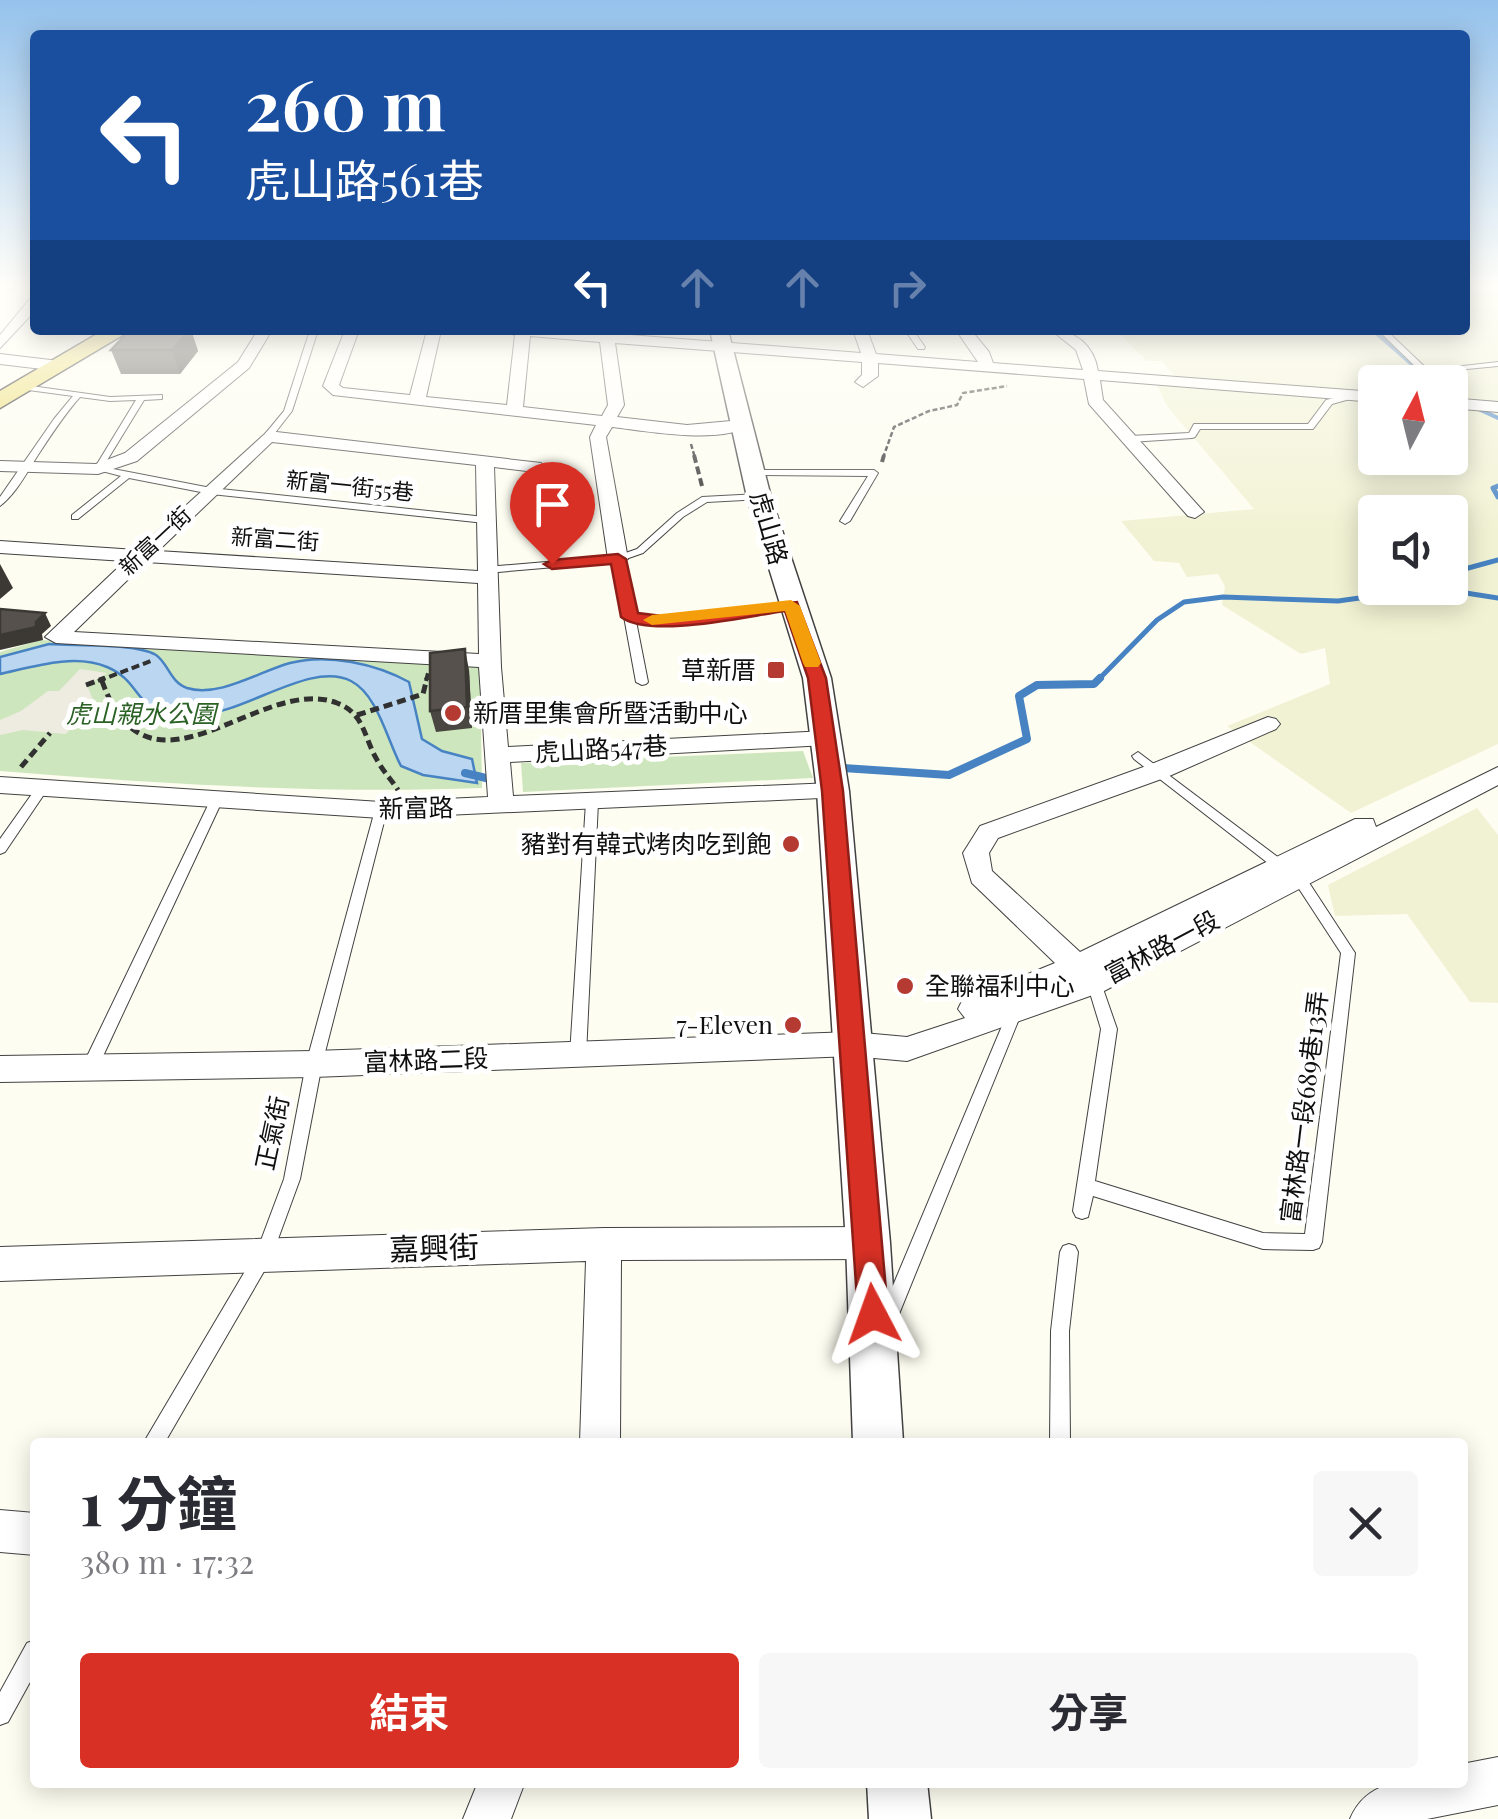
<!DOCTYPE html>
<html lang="zh-TW">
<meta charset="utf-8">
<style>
:root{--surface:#fff;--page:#f7f7f7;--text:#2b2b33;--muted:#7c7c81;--accent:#d93025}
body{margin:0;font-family:"Playfair Display","Noto Sans TC",serif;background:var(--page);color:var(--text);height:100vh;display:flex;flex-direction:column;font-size:38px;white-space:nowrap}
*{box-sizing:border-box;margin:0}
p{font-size:32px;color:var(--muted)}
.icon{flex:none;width:55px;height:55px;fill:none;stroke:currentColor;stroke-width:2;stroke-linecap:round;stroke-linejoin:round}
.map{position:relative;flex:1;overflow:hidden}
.details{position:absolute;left:30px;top:1438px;width:1438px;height:350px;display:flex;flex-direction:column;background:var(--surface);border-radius:10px;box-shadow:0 5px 25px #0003}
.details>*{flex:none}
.hud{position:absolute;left:30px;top:30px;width:1440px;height:305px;border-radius:10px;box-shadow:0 5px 25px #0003;background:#1a4fa0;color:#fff;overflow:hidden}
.needle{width:65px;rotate:7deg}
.buttons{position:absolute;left:1358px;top:365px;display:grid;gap:20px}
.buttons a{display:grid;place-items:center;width:110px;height:110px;border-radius:10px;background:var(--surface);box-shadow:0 5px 25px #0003;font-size:50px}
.pin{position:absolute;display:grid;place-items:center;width:85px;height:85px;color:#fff;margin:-102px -42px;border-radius:50% 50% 50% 0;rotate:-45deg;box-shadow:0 0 10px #0007}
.pin .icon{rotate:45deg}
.me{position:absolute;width:110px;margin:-55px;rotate:356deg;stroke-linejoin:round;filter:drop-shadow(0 0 8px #0008)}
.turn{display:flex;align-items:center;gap:35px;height:210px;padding:0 50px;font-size:45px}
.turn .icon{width:130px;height:130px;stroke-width:2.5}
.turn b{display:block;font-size:70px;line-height:85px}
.lanes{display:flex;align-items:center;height:95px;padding:0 50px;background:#0003;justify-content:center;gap:50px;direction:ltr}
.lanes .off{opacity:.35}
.round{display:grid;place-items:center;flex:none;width:105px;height:105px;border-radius:10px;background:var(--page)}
.overview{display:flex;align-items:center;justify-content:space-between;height:170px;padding:0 50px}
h1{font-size:60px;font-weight:700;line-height:75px}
.cta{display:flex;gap:20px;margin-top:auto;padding:20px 50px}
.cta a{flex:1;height:115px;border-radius:10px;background:var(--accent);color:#fff;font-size:40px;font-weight:700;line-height:115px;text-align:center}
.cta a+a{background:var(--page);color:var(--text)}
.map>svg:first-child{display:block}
.farmland{fill:#f1f2d3;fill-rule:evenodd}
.green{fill:#cee6bd}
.plaza{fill:#eeece0}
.water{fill:#bad6f1;stroke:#4783c2;stroke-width:2.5}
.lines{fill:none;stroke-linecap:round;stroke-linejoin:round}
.stream-far2{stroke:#4783c2;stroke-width:4}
.stream-far1{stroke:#4783c2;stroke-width:5}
.stream{stroke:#4783c2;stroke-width:8}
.service-casing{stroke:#424242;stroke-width:2}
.minor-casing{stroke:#424242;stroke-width:2}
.tertiary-casing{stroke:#424242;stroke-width:3}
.primary-casing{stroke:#202020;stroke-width:3}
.path-far2{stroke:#313131;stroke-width:2.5;stroke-dasharray:5 2.5;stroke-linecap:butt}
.path-far1{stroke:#313131;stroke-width:4;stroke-dasharray:8 4;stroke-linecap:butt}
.path{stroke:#313131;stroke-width:5;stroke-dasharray:9 5;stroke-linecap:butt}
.service{fill:#fff;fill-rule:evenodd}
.minor{fill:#fff;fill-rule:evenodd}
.tertiary{fill:#fff;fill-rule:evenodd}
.primary{fill:#eddd72;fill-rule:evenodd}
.wall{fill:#4a4641}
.shaded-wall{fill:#3c3935}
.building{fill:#56514c;stroke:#3c3935;stroke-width:2.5}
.route{fill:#d93025;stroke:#8d1f18;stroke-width:2.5}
.slow{fill:#f59e0b}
.poi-dot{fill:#b43a32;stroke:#fff;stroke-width:4}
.labels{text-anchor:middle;stroke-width:10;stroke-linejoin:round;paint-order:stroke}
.far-street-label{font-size:22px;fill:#0f0f0f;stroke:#fff}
.street-label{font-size:25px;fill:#0f0f0f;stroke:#fff}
.poi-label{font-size:25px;fill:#0f0f0f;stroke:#fff;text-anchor:end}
.park-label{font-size:25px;font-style:italic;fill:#2a6124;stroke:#fff}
.near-street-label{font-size:30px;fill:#0f0f0f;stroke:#fff}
</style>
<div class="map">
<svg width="1498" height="1819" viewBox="0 0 1498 1819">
<rect width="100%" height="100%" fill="#fefdf1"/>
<g class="farmland">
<path d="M1465,284H1498V744L1351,813L1227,726L1330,684L1325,648L1301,654L1222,605L1225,586L1218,574L1187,577L1179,563L1154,561L1121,521L1254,509L1167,406L1157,385L1180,382L1162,361H1147L1116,330H1465ZM1375,382H1450V458H1375ZM1375,512H1450V588H1375Z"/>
<path d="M1477,808L1498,835V1003L1470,1002L1407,914L1335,916L1328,885Z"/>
</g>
<g class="green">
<path d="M41,640L480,667L482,788C321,794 161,784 0,771V652Z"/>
<path d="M803,751L813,778L523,792L521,763Z"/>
</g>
<path class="plaza" d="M80,669L107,673L87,685L93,700L66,734L23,730L0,735V720L21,711L48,691H59Z"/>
<path class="water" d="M49,644C76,646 134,643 156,655C168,663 170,682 187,688C219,698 260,671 290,663C328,653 376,664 409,682L422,739L442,751L472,759L477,783L423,775L401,766C387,740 378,695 351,681C311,660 245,714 197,715C129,717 147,684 107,667C74,653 32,667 0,674V657Z"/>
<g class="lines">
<g class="stream-far2">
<path d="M1373,330L1432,382"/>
<path d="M1450,396L1498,418"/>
</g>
<g class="stream-far1">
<path d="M1498,486L1493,488L1498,497"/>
<path d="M1450,573L1498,560"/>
<path d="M1434,588L1498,598"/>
<path d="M1097,681L1157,620L1184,602L1223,597L1338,601L1431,588"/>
</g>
<g class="stream">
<path d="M843,768L949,775L1027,739L1019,696L1037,685L1094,684L1100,678"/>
<path d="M465,773L490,779"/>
</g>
<g class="service-casing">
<g id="service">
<path d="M310,330H318L292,411L271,438H265V434L284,411Z"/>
<path d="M905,330H913L925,347L924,349H918Z"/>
<path d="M1378,330H1386L1428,370L1498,362V366L1436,372L1412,382H1403L1422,373Z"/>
<path d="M24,385L110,397L162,395V399L144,400L103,467L211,488L485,517L490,520L485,523L211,494L129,478L78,519H72V515L121,476L94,469L136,400L110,401L80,397C64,415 51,435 38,455C27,472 16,494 0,506V497L54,419L73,396L21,389L20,387Z"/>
<path d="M1375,388V392L1332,404L1313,429H1200L1195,437L1192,438L1130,442L1126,439L1130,436L1189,433L1194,424H1308L1326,400Z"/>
<path d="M754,470H874L878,473L850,521L845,524L840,521L868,476L751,475V471Z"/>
<path d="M759,494L762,495V499L707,502L683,517L643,553L623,560L635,614L661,618L791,603L796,606L791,609L661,624L636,621L648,682L646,684L642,685L636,682L614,562L486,573L481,570L486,567L617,556L637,549L677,513L702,497Z"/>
<path d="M1138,752L1283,861L1285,864L1283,867H1273L1134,759L1132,756Z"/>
<path d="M43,783L49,787L5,852L0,854V839L39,784Z"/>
<path d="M217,795L223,799L97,1069L94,1074L89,1075L84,1074L81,1069L211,799Z"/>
<path d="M592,798L598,802L586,1055L583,1059L578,1061L573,1059L570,1055L586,802Z"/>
<path d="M381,806L387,810L322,1064L300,1179L270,1261L165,1442H144L257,1251L284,1179L306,1064L375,810Z"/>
<path d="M1299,873L1304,875L1355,953L1322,1242L1319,1248L1313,1250L1263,1249L1093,1196L1088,1217L1082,1219L1076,1217L1073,1211L1101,1029L1087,983L1089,979H1099L1101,983L1117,1029L1095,1181L1263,1233L1305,1234L1341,953L1292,878Z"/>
<path d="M1014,1008L1019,1010L1021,1014L897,1319L894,1325L888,1328L882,1325L879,1319L1007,1014L1009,1010Z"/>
<path d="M1069,1244L1075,1246L1078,1252L1069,1331L1070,1442H1050L1051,1331L1060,1252L1063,1246Z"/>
<path d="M35,1640V1673L8,1722L0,1725V1692L27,1643Z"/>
</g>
</g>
<g class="minor-casing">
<g id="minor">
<path d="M4,284H19L9,290Z"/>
<path d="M35,299V311L0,348V335L29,300Z"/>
<path d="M258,330H272L249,368L137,461L98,474L0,471V461L96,464L125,453L238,362Z"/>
<path d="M345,330H359L339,385L343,388L410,395L427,330H441L426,397L507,405L515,335L499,330L603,333L620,330L617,334L861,353L853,330H867L876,354L978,362L956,330H971L989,352L993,363L1083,370L1076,350L1051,330C1076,330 1094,346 1098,371L1375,392V402L1100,380L1103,400L1204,512L1195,518L1188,516L1089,404L1084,379L878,363V376L863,387L855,382L862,375V362L615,343L624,405L617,417L687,425L742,420L750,425C722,445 646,431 612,427L606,437L628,559L618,565L608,559L590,437L596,425L333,395L323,386ZM530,336L600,342L608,405L602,416L523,407Z"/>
<path d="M0,354L59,361L67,366L59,371L0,364Z"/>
<path d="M1450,398L1498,402V412L1450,408Z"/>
<path d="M268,431L541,463L544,467L535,472L494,467L501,667L508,747L826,731L838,738L826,745L510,762L513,796L833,783L842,785L845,791L842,797L381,818L0,793V777L381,802L488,797L479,667L56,643L45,637L125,561L0,553V541L137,550ZM272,442L476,465L478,571L158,551ZM146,562L478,583L479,654L74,632Z"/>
<path d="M1268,717L1276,719L1280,724L1276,729L1167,777L998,838L989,853L992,871L1080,952L1355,819H1373L1376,827L1498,767V785L1104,991L907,1061L852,1056L314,1077L0,1082V1056L314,1051L852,1032L907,1037L965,1018L958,1009L962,1001L1055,963L972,883L963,853L980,826L1149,765Z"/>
<path d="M868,1227L880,1231L886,1243L880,1255L868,1259L621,1260L620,1442H580L586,1261L0,1281V1247L604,1228Z"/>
<path d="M0,1510L35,1513V1555L0,1552Z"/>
<path d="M1498,1757V1805L1427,1819H1350C1370,1772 1419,1782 1462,1782V1764Z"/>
<path d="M478,1782H525L511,1819H463Z"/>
</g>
</g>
<g class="tertiary-casing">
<g id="tertiary">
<path d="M710,330H728L771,497L831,678L849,791L890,1243L903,1442H853L846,1243L817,791L803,678L747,497Z"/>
<path d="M867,1782H927L931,1819H869Z"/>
</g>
</g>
<g class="primary-casing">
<path id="primary" d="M104,330H131L0,408V391Z"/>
</g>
<g class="path-far2">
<path d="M691,444L695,458"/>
<path d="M883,458L894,427L929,411L957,405L963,393L1007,386"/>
</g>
<g class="path-far1">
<path d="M694,455L702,486"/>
<path d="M882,462L884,455"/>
<path d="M98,681L151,661"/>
<path d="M426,681L428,673"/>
</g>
<g class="path">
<path d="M102,681C150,816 260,673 337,703C364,713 364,737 376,758C382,770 391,779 398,790"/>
<path d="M86,685L105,678"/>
<path d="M357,715L423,694L427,678"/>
<path d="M21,767L50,733"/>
</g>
<use href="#service" class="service"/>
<use href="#minor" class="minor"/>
<use href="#tertiary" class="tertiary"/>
<use href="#primary" class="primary"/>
</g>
<g class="wall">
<path d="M130,330H191L198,351L180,374H121L111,350Z"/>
<path d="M469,670L472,728L436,732L430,711Z"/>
</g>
<g class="shaded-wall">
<path d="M189,330H191L198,351L180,374L172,350Z"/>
<path d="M0,564L13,588L0,599Z"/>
<path d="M45,613L51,626L42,634L43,640L0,650V635L36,622Z"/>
<path d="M465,649L469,670L472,728L467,707Z"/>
</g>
<g class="building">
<path d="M130,330H189L172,350H111Z"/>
<path d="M0,609L45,613L36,622V627L0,635Z"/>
<path d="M465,649L467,707L430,711V653Z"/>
</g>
<linearGradient id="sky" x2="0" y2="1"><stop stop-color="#95c2ec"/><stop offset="0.53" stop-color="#fffef9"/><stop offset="1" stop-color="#fffef9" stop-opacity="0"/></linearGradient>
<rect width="1498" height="538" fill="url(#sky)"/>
<path class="route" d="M618,554L626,559L638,613L662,616L797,602L826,678L843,791L888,1314L883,1325L873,1329L862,1325L858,1314L822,791L808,678L785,611C747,616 650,639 621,617L611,564L552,569L544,564L552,560Z"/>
<path class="slow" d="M791,600L800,606L821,663L818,667H805L803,663L785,611L652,625L643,620L652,615Z"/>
<g class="poi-dot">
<rect x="766" y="660" width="20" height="20" rx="5"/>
<circle cx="453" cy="713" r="10"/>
<circle cx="791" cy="844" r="10"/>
<circle cx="905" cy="986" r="10"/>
<circle cx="793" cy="1025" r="10"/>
</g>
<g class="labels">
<g class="far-street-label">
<text transform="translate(350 486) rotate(6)" y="8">新富一街55巷</text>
<text transform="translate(275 539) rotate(4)" y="8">新富二街</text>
<text transform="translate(155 541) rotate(-43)" y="8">新富一街</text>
</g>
<g class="street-label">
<text transform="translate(769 528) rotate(74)" y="9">虎山路</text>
<text transform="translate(601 749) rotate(-3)" y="9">虎山路547巷</text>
<text transform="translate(416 808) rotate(-1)" y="9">新富路</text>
<text transform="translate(1162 947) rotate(-28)" y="9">富林路一段</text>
<text transform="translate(426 1060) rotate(-2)" y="9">富林路二段</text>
<text transform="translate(1304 1107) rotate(-83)" y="9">富林路一段689巷13弄</text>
<text transform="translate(272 1133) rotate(-78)" y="9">正氣街</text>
</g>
<g class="poi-label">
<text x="756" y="679">草新厝</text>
<text x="473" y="722" text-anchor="start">新厝里集會所暨活動中心</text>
<text x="771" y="853">豬對有韓式烤肉吃到飽</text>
<text x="925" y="995" text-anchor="start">全聯福利中心</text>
<text x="773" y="1034">7-Eleven</text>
</g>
<g class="park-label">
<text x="141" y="723">虎山親水公園</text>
</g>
<g class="near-street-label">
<text transform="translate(434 1249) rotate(-2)" y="10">嘉興街</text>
</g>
</g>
</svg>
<div class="buttons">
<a><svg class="needle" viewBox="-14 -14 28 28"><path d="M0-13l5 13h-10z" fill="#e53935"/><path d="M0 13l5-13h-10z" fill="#7c7c81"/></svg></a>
<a><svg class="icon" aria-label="sound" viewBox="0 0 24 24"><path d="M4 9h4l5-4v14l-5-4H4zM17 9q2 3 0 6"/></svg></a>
</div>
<div class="pin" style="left:552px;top:564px;background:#d93025"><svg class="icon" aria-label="arrive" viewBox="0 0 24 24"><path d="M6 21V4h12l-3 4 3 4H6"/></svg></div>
<svg class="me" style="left:873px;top:1314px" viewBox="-20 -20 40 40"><path d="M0-17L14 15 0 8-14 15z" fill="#d93025" stroke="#fff" stroke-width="4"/></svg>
<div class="hud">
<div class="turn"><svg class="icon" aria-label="left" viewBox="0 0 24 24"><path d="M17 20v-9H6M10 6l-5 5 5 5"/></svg><div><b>260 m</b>虎山路561巷</div></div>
<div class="lanes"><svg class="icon" aria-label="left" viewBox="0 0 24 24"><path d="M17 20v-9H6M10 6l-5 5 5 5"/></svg><svg class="icon off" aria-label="ahead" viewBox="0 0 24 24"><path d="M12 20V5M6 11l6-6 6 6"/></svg><svg class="icon off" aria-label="ahead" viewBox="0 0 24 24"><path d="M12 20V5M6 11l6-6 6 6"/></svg><svg class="icon off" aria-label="right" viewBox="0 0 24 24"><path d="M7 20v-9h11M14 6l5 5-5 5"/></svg></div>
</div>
<section class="details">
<div class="overview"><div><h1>1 分鐘</h1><p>380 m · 17:32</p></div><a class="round"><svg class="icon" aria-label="close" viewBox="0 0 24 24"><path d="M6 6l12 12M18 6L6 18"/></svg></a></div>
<div class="cta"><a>結束</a><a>分享</a></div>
</section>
</div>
